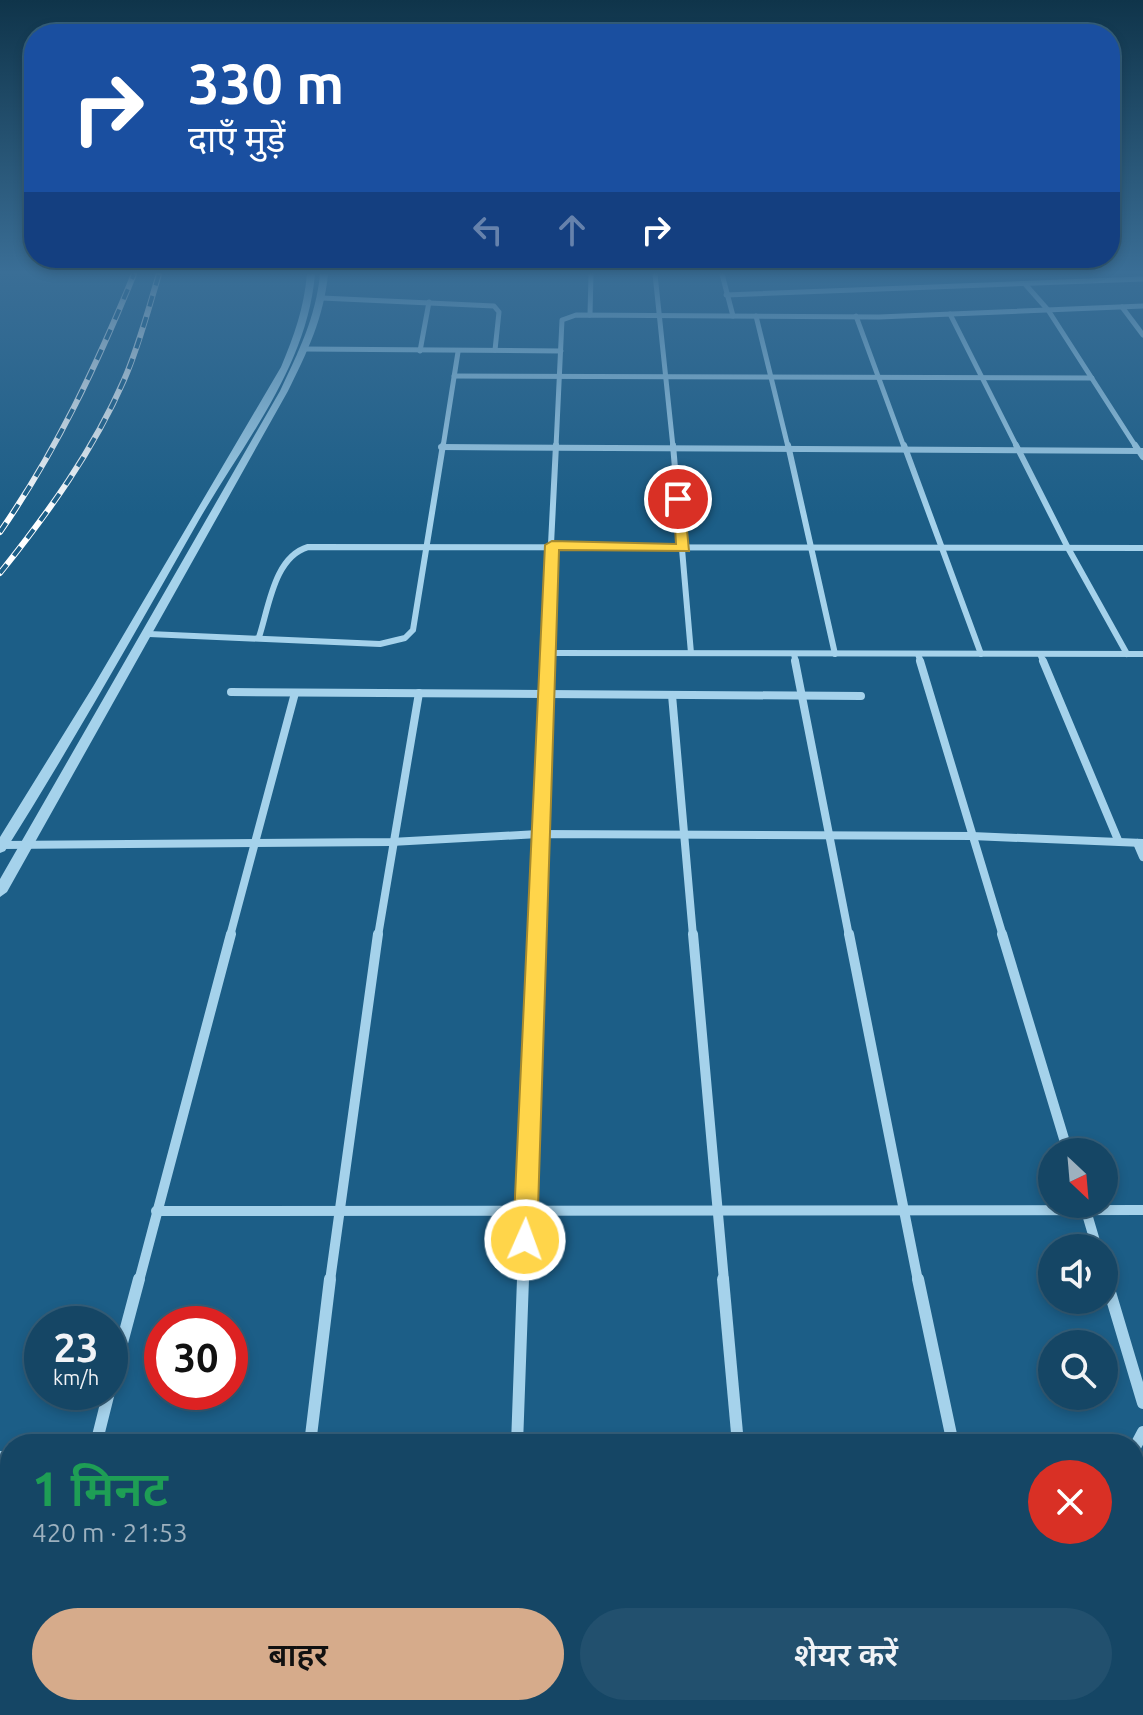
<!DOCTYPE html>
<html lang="hi">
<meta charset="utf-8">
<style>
:root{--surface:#154665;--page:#22506e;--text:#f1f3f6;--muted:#9db1bf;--line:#345e79;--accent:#d6ab8b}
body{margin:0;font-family:Ubuntu,"Noto Sans Devanagari",sans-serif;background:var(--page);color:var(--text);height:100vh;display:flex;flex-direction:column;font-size:30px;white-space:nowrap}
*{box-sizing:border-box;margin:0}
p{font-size:26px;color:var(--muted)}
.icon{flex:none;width:44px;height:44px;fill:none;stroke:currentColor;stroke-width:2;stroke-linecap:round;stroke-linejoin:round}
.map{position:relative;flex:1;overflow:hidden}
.sheet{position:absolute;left:0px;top:1434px;width:1144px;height:282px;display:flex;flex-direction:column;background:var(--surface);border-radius:32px 32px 0 0;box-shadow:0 4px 12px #0003,0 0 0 2px var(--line)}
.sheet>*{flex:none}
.hud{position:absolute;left:24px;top:24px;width:1096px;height:244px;border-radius:32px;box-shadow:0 4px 12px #0003,0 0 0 2px var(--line);background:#1a4fa0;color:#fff;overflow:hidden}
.needle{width:52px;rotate:154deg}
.tools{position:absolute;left:1038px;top:1138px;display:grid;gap:16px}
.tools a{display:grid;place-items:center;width:80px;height:80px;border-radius:50%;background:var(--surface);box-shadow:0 4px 12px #0003,0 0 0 2px var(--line);font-size:40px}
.speed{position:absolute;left:24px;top:1306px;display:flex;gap:16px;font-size:40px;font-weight:700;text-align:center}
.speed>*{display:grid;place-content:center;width:104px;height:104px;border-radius:50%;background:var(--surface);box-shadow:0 4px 12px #0003,0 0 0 2px var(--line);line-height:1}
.speed small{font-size:20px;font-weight:400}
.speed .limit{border:12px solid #d22;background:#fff;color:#111}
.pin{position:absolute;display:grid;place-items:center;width:68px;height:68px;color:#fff;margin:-34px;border:4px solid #fff;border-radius:50%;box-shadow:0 2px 8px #0007}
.me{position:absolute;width:88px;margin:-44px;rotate:2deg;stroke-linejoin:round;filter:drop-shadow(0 0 6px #0008)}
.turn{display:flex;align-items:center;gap:28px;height:168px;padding:0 32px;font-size:36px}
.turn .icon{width:104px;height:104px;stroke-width:2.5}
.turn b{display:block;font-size:56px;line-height:68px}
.lanes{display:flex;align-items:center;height:76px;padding:0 32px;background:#0003;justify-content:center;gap:40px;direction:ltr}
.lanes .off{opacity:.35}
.round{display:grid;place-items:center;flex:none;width:84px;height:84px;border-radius:42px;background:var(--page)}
.headline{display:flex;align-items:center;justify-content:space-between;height:136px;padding:0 32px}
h1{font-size:48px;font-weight:600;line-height:60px;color:#1e9e55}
.button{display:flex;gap:16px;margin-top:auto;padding:16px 32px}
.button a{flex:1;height:92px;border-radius:48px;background:var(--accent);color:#111;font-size:32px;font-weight:600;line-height:92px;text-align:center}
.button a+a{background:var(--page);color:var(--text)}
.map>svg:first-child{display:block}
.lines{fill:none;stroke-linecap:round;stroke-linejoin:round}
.minor-far4{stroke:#a5d2eb;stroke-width:5}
.minor-far3{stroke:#a5d2eb;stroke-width:6}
.minor-far2{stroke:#a5d2eb;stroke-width:8}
.minor-far1{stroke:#a5d2eb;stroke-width:10}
.minor{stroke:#a5d2eb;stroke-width:12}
.tertiary{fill:#a5d2eb;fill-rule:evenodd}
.rail-casing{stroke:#fff;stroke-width:6}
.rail{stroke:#1c5e87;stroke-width:4;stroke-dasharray:11;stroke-linecap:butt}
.route{fill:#ffd54a;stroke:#a68a30;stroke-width:2}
</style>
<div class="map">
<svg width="1143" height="1715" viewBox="0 0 1143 1715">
<rect width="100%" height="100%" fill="#1c5e87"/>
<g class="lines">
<g class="minor-far4">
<path d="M655,274L673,447"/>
<path d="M722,274L733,316"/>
<path d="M1025,284L1048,310L1136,447"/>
<path d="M726,295L1143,279"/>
<path d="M322,298L494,306L499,312L495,350"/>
<path d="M1122,307L1143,335"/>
<path d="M950,314L1017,447"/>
<path d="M590,315L591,274"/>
<path d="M756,316L788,447"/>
<path d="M856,316L904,447"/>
<path d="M304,349L561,351"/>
<path d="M420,351L429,302"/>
<path d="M454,376L1092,378"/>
<path d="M443,447L458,352"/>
<path d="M556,447L562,320L576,315L879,317L1143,306"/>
</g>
<g class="minor-far3">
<path d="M673,445L691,653"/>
<path d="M788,445L835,654"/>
<path d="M904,445L981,654"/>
<path d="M1016,445L1068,548L1127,654"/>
<path d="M1135,445L1143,457"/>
<path d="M441,447L1143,451"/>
<path d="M149,634L380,644L405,638L413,630L443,445"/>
<path d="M259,637C269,607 274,557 308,547L1143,548"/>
<path d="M546,653L1143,654"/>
<path d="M794,654L796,663"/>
<path d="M918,654L921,663"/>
<path d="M1040,654L1044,663"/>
<path d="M545,663L556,445"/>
</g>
<g class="minor-far2">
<path d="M795,661L849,936"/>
<path d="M920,661L1003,936"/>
<path d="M1043,661L1118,840"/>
<path d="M231,692L861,696"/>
<path d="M672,695L693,936"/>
<path d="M1137,843L1143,857"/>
<path d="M2,845L391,842L538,834L972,836L1143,843"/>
<path d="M230,936L295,693"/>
<path d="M378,936L419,693"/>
<path d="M535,936L546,661"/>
</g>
<g class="minor-far1">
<path d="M693,934L724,1281"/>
<path d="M849,934L918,1281"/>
<path d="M1002,934L1068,1152"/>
<path d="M1084,1204L1097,1248"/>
<path d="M156,1211L1143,1210"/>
<path d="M1104,1272L1107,1281"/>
<path d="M139,1281L231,934"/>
<path d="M330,1281L378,934"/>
<path d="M523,1281L535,934"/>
</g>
<g class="minor">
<path d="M723,1279L738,1444"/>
<path d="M918,1279L953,1444"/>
<path d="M1106,1279L1143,1403"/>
<path d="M110,1388L139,1279"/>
<path d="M96,1444L109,1392"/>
<path d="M310,1444L330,1279"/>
<path d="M517,1444L523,1279"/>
<path d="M1134,1449L1143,1432"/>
<path d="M0,1457H10"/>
<path d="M762,1706L763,1715"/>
<path d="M1126,1706L1130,1715"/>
<path d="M22,1715L24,1706"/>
<path d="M269,1715L270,1706"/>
<path d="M507,1715L508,1706"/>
<path d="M992,1715L997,1706"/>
</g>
<g class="tertiary">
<path d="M307,274H315C307,367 244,442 199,520C136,631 73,743 5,851L0,853V837L94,685L281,367C294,336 304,308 307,274Z"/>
<path d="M320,274H328C324,317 307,353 288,391L7,892L0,897V879L280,391C298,353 316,317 320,274Z"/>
</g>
<g class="rail-casing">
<g id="rail">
<path d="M0,532C56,451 97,365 134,274"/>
<path d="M0,573C48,513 93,451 124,380C139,346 148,310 159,274"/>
</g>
</g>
<use href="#rail" class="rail"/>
</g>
<linearGradient id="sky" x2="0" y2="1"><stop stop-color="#0f344a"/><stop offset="0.53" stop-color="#3a6e96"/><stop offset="1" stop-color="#3a6e96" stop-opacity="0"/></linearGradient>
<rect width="1143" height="514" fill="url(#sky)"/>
<path class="route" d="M673,496L684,499L689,551L559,550L537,1240L533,1247L525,1250L516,1247L513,1240L545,545L552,541L676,544Z"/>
</svg>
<div class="tools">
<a><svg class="needle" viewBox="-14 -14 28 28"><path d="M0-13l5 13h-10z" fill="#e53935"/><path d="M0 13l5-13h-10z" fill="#9db1bf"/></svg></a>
<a><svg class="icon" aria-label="sound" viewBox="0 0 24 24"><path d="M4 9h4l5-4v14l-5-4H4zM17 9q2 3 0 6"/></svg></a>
<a><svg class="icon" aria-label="search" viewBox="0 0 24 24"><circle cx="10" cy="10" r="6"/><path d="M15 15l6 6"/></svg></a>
</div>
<div class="speed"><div>23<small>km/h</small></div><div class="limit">30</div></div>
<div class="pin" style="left:678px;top:499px;background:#d93025"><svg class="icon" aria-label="arrive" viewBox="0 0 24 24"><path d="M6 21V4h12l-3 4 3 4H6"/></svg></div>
<svg class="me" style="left:525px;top:1240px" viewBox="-20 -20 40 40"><circle r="17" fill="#ffd54a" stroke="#fff" stroke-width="3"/><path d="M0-11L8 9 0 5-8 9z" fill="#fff"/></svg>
<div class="hud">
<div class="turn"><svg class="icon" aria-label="right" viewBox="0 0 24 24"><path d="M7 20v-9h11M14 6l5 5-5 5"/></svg><div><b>330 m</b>दाएँ मुड़ें</div></div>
<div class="lanes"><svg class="icon off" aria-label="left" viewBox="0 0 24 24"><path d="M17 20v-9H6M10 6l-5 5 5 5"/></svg><svg class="icon off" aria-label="ahead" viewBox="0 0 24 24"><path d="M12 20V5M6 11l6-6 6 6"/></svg><svg class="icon" aria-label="right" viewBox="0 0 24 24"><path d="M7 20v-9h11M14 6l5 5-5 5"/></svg></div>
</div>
<section class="sheet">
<div class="headline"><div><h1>1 मिनट</h1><p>420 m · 21:53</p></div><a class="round" style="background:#d93025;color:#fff"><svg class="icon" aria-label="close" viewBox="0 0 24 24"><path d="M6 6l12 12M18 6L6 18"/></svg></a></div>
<div class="button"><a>बाहर</a><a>शेयर करें</a></div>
</section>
</div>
